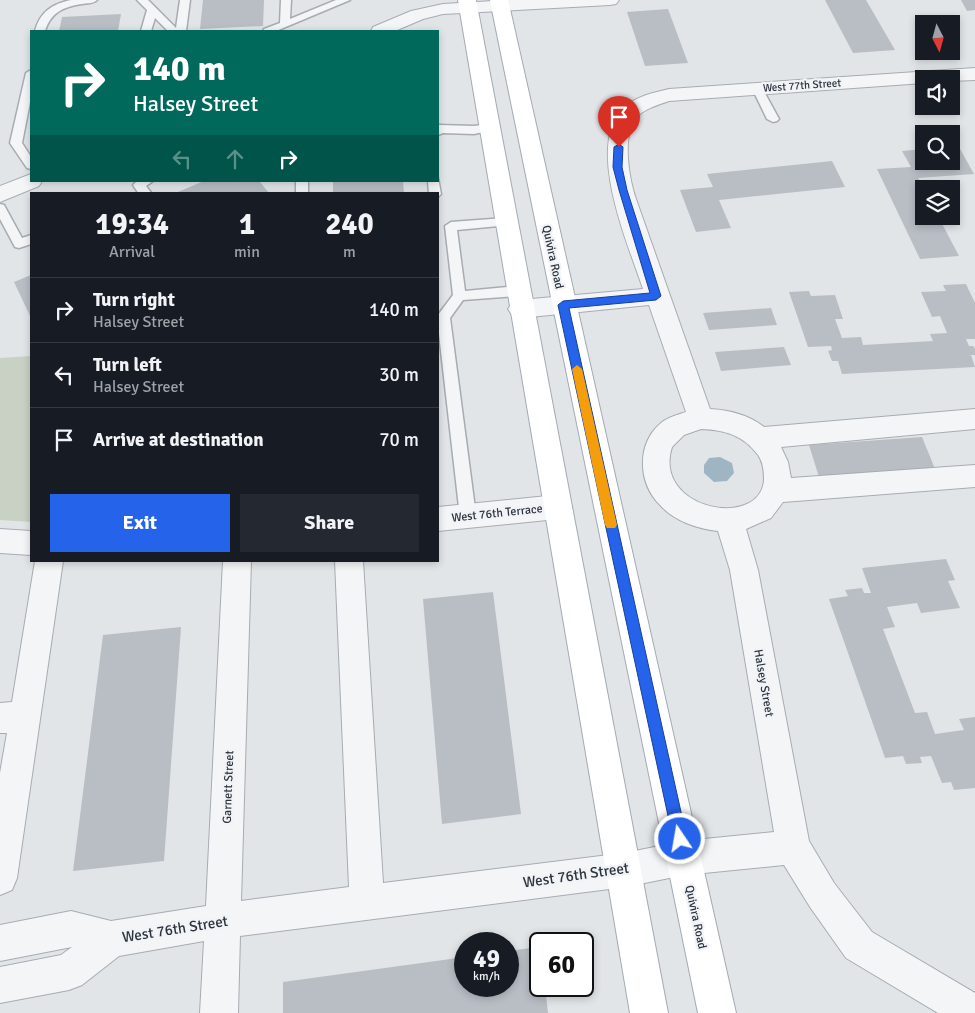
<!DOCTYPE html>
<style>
:root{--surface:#171b24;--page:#242831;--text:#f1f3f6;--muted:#9ea1a6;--line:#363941;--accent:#2563eb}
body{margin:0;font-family:Signika,sans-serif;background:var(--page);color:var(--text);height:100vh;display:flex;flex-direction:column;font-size:19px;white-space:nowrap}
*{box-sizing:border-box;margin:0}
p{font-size:16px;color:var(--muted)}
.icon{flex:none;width:28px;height:28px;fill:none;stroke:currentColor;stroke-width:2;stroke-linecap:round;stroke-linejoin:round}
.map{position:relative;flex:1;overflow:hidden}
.sheet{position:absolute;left:30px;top:192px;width:409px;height:370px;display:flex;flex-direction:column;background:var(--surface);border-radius:0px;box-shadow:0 2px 8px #0003}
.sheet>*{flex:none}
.top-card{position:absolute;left:30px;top:30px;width:409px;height:152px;border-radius:0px;box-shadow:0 2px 8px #0003;background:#00695c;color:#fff;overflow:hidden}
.needle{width:32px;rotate:174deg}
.controls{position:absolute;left:915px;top:15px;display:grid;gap:10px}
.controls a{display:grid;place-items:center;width:45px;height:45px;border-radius:0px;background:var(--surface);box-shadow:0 2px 8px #0003;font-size:25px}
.speed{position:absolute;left:454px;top:932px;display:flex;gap:10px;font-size:25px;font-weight:700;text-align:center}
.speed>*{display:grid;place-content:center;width:65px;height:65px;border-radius:50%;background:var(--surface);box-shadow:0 2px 8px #0003;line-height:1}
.speed small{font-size:12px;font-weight:400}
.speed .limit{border:2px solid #111;border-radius:8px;background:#fff;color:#111}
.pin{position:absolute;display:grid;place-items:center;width:42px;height:42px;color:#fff;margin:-51px -21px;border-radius:50% 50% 50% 0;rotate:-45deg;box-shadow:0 0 5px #0007}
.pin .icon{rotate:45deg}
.me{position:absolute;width:55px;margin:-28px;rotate:348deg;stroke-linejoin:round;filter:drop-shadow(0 0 4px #0008)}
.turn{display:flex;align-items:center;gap:18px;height:105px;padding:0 20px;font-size:22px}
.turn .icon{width:65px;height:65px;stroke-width:2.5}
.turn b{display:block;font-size:35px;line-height:42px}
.lanes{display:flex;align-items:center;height:48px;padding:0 20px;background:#0003;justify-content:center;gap:25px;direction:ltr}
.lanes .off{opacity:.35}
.eta{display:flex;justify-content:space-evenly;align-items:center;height:85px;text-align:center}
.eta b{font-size:30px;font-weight:800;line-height:35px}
.cta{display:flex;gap:10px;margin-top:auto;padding:10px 20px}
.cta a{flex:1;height:58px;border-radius:0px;background:var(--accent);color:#fff;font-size:20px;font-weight:800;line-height:58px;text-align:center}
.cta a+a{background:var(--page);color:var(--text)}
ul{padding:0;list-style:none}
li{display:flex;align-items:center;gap:15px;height:65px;padding:0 20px;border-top:1px solid var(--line)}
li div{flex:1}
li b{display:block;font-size:19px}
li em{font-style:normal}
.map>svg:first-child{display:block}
.green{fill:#c8d1c3}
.water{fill:#a0b5c4}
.building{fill:#b9bec5}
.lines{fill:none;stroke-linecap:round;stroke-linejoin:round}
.lane-casing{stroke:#a7acb2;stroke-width:3}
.street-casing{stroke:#a7acb2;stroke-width:2}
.primary-casing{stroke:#a2aab3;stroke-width:2}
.lane{fill:#f4f5f7;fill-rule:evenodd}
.street{fill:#f4f5f7;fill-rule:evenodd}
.primary{fill:#fff;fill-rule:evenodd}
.route{fill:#2563eb;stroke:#184099}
.slow{fill:#f59e0b}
.labels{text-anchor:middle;stroke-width:4.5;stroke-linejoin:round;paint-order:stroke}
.far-street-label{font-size:11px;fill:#2b343e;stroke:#f1f3f6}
.street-label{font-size:12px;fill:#2b343e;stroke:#f1f3f6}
.near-street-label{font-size:15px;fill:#2b343e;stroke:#f1f3f6}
</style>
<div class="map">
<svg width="975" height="1013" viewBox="0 0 975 1013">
<rect width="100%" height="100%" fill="#e1e5e8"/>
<path class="green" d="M31,356V522L0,520V358Z"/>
<path class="water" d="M720,457L732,463L734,473L727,481L714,482L704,473V465L709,458Z"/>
<g class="building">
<path d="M203,0H264L263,26L200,29Z"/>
<path d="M825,0H866L895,50L853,53Z"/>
<path d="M961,0H975V10L967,11Z"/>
<path d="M668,9L688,63L645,66L627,12Z"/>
<path d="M121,14L118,31H59L62,17Z"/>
<path d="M959,147L974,174L918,178L924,188V216H938L959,256L920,259L877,169L911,167L902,151L924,149V161H951V148Z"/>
<path d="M832,161L845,187L719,200L731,228L696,232L680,190L713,187L707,174Z"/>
<path d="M204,181H259L270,194H173Z"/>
<path d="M333,181H403L404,194H333Z"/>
<path d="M31,275V318L14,282Z"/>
<path d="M966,284L975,303V339H966L969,346H973L975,349V355H971L975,367L842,374L838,361H832L828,351L832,350L831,346L808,347L789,292L809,291L811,296L835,295L843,319H835L842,338L861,337L863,345L933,341L930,334L947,333L940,316L932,317L921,292L946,291L943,285Z"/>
<path d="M771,308L777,325L709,330L703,313Z"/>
<path d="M784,347L791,365L721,371L715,352Z"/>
<path d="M922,437L935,469L819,477L809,445Z"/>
<path d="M946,559L955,580L948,581L960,608L921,613L917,603L887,607L895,627L883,629L915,713L927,712L935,734L964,730L959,719L975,717V788L954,790L951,782L942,783L931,756L920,757L922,763L906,764L903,756L885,758L829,599L848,596L845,590L862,588L864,593H871L862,568Z"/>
<path d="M493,592L521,814L442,824L423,599Z"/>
<path d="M181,627L164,861L73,871L103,635Z"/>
<path d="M539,947L540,986H545L548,1013H283V982L465,957V986H508V951Z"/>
</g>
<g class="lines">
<g class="lane-casing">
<g id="lane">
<path d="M71,0H97C93,4 87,3 82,4C62,7 51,13 45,31H35C40,12 52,4 71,0Z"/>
<path d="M137,0H148L176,28L180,0H190L186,31H168L155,18L151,31H141L147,10Z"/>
<path d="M281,0H291L290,19L336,0H350L276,31H263L264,29L280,23Z"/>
<path d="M31,70V97L22,143L31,157V169L27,168L10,143L26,73Z"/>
<path d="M757,85L762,88L779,119L777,121L773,122L767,119L752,88Z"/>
<path d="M489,124L493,126L495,128L493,130L474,134L443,133L438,135L439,125L474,126Z"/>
<path d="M438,178L441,194L438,197V194H429L428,181H438Z"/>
<path d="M137,181H153L146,186L152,194H139L133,185Z"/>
<rect x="296" y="181" width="12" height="13"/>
<path d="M0,204L4,205L22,238L31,235V244L19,248L15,247L0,219Z"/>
<path d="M505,218L509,219L511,222L509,225L457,230L465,291L517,286L522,288L523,291L522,294L517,296L463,300L450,318L476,516L473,521L468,523L463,521L460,516L438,325V315L453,295L445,226L451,222Z"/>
</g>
</g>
<g class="street-casing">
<g id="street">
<path d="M510,0H619L616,4L610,5L443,14L423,19L395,31H371L373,27L411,11L443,4Z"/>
<path d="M975,68V80L951,81V79H924V83L669,101C658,105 643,109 635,119C622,138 629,179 636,199L710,409C729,410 749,415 764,427L975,409V429L781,447L788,462L791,478L975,465V487L783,502L771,518L746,529L758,570L809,841L834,883L872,932L975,993V1013H938L846,958L810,907L784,865L684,875L625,887L240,936L238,1013H200L204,941L119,956L82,985L69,990L0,1003V967L61,955L72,947L0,961V925L71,911L111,921L206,906L223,561H251L241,901L349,887L335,561H363L383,883L625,853L684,841L774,832L730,570L718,531C698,529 674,521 660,505C638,483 636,444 661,423C668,417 677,415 686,412L649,305L520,318L512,315L508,309L512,303L520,300L643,289C629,246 584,145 624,108C636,96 653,93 669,89ZM701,429C725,430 743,435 758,455C763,462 764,471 764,480C760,530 652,510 672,447L684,435Z"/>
<path d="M31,174V181H42L39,186L0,202V186Z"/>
<path d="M557,495L567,499L571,507L567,515L557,519L438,531V507Z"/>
<path d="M0,529L31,531V555L0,553Z"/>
<path d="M35,561H63L17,878L12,890L0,895V773L7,733H0V703L12,702Z"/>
</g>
</g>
<g class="primary-casing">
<g id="primary">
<path d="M458,0H476L668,1013H630Z"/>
<path d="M490,0H508L736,1013H698Z"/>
</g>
</g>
<use href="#lane" class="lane"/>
<use href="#street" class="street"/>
<use href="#primary" class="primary"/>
</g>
<path class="route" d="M619,144L623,147L622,167L627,190L661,296L656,300L569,308L687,839L685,844L680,846L675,844L673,839L558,305L563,301L650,293L619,190L613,167L614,147Z"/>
<path class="slow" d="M577,365L582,369L617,525L615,528H607L605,525L572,369Z"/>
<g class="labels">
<g class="far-street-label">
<text transform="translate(802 85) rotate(-4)" y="4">West 77th Street</text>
</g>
<g class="street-label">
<text transform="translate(553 257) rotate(78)" y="4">Quivira Road</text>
<text transform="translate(497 513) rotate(-6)" y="4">West 76th Terrace</text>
<text transform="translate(764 683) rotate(80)" y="4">Halsey Street</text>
<text transform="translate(228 787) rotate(-88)" y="4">Garnett Street</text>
<text transform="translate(696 917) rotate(78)" y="4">Quivira Road</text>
</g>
<g class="near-street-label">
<text transform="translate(576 875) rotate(-8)" y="5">West 76th Street</text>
<text transform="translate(175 929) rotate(-9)" y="5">West 76th Street</text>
</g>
</g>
</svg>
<div class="controls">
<a><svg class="needle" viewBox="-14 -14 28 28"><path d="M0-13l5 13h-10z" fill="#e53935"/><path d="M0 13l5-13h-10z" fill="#9ea1a6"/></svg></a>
<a><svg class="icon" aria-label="sound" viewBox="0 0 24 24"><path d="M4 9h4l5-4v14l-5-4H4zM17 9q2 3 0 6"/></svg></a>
<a><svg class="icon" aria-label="search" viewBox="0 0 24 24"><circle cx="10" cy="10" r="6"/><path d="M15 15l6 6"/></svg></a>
<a><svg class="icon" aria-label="layers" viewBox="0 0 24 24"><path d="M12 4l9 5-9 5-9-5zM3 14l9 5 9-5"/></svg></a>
</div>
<div class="speed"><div>49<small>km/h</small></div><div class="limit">60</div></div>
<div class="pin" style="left:619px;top:147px;background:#d93025"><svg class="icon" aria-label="arrive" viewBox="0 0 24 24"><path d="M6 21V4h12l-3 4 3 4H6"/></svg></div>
<svg class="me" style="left:680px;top:839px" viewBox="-20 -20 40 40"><circle r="17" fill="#2563eb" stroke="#fff" stroke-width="3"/><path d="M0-11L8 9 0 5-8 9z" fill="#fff"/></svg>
<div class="top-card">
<div class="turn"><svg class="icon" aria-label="right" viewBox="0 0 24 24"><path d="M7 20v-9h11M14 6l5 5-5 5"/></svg><div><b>140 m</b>Halsey Street</div></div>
<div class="lanes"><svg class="icon off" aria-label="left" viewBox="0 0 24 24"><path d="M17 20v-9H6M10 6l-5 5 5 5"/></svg><svg class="icon off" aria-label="ahead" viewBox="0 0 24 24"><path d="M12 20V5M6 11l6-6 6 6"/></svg><svg class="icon" aria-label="right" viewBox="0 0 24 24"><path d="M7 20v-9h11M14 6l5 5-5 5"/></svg></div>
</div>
<section class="sheet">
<div class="eta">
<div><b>19:34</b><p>Arrival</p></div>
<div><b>1</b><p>min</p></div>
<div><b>240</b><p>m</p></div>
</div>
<ul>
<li><svg class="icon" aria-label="right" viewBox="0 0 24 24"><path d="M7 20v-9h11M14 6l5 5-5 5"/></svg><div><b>Turn right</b><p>Halsey Street</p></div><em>140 m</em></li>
<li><svg class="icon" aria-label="left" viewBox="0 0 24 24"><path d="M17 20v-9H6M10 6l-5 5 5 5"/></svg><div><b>Turn left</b><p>Halsey Street</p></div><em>30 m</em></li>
<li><svg class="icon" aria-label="arrive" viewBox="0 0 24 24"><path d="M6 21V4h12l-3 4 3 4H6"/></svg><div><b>Arrive at destination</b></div><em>70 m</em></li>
</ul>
<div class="cta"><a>Exit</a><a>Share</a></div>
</section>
</div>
